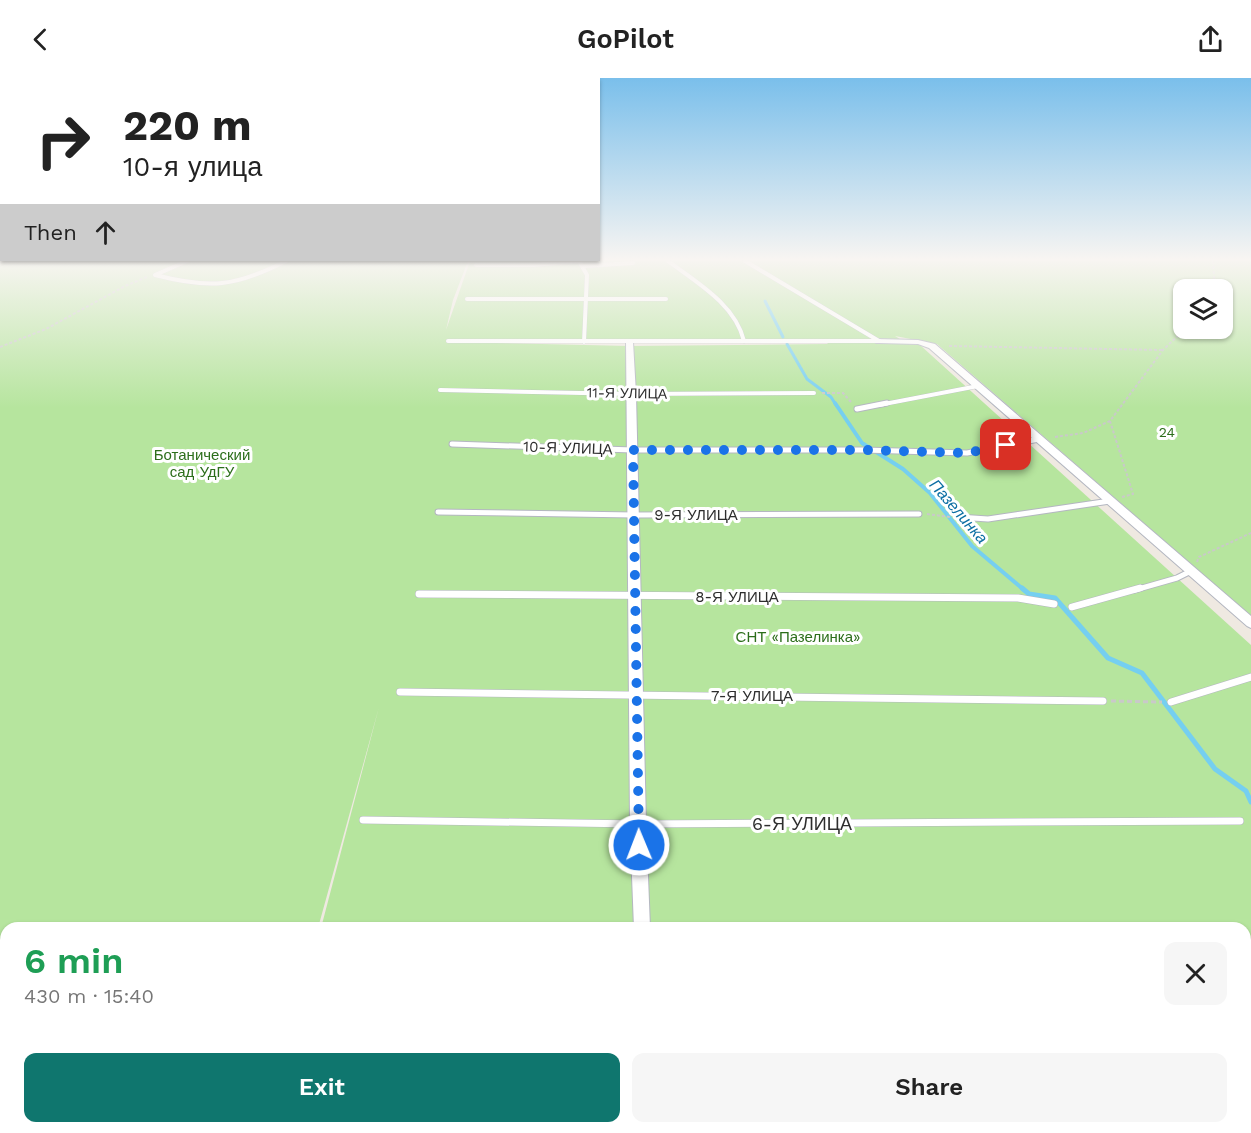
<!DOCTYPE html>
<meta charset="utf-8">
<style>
:root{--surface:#fff;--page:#f6f6f6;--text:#222;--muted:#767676;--accent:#0f766e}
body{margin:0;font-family:"Work Sans",sans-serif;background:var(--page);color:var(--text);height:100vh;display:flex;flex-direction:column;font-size:22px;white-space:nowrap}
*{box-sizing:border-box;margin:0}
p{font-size:20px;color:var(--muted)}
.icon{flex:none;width:33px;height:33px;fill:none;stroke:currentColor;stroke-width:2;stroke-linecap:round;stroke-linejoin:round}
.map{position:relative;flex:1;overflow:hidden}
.details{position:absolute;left:0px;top:844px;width:1251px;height:212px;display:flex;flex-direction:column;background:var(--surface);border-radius:18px 18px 0 0;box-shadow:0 2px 4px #0004}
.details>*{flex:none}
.hud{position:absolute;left:0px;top:0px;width:600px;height:183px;box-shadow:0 2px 4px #0004;background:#fff;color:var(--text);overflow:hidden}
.fabs{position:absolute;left:1173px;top:201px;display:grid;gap:12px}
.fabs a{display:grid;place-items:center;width:60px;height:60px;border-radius:12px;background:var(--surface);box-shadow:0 2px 4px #0004;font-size:30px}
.pin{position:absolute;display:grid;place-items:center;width:51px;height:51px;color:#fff;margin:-26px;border-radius:12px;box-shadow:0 3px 9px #0006}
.me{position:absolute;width:66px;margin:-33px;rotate:359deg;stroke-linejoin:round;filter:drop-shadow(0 0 4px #0008)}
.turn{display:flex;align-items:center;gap:21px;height:126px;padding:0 24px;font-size:27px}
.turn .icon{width:78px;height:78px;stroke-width:2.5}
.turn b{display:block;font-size:42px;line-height:51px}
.then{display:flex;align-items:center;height:57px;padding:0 24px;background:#0003;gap:12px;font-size:22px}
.round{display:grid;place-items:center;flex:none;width:63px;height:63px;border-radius:12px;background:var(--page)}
.headline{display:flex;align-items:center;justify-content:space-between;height:102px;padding:0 24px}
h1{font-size:36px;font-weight:600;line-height:45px;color:#1e9e55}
.button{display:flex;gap:12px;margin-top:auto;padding:12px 24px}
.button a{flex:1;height:69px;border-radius:12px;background:var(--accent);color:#fff;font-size:24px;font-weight:600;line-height:69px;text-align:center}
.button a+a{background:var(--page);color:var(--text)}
header{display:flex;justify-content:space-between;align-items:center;height:78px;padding:0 24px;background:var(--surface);font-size:27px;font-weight:600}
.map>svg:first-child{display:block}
.green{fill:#b6e59e;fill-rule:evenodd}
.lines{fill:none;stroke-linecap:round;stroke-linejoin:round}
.stream-far2{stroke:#75cff0;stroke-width:3}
.stream-far1{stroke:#75cff0;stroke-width:4}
.stream{stroke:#75cff0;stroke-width:5}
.service-far3-casing{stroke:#b4b7c1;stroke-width:4.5}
.service-far2-casing{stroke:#b4b7c1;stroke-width:7}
.service-far1-casing{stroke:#b4b7c1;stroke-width:8}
.service-casing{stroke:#b4b7c1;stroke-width:10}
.minor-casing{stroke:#b4b7c1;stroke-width:2}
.path-far1{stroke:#c9c9c9;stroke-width:2;stroke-dasharray:3 2;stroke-linecap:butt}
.path{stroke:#c9c9c9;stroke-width:3;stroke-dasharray:5 3;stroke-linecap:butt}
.service-far3{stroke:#fff;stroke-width:4}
.service-far2{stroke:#fff;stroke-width:5}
.service-far1{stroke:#fff;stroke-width:7}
.service{stroke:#fff;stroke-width:8}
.minor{fill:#fff;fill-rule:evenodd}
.route{stroke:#1a73e8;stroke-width:10;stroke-dasharray:0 18}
.labels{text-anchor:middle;stroke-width:6;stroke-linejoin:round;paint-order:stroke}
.far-street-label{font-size:14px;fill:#2e2e2e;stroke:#fff}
.far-park-label{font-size:14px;fill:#2c6e1b;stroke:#fff}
.street-label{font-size:15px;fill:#2e2e2e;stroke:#fff}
.park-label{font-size:15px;fill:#2c6e1b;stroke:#fff}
.water-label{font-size:16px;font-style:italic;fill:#0d6fa3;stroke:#fff}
.near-street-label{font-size:18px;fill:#2e2e2e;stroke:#fff}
</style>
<header><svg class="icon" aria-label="back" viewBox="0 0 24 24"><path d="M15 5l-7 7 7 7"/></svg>GoPilot<svg class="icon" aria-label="share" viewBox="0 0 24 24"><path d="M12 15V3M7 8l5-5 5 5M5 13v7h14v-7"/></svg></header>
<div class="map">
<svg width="1251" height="1055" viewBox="0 0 1251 1055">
<rect width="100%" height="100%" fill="#efe9e1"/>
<path class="green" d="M0,183H468L453,222L446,252L470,183H1251V538L937,266L895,258L908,266L920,267L1251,567V1055H267L268,1050H1245V850H321L379,629L318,850H6V1050H263L262,1055H0ZM1184,212H1222V250H1184ZM496,265H827L828,266L629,268Z"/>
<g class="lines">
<g class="stream-far2">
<path d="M765,223L783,259"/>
<path d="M787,266L807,301L831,319L836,327"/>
</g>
<path class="stream-far1" d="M835,325L862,365L903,391L930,415L972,468L1024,512"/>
<path class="stream" d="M1022,510L1029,516L1055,520L1108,580L1142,595L1215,691L1246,713L1251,724"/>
<g class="service-far3-casing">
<g id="service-far3">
<path d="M187,183L155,197C210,211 235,209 286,183"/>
<path d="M579,183L587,197L584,264"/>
<path d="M668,183C696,204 735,226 744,263"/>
<path d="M745,183L879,263"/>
<path d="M476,187H533L579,183"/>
<path d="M583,188L633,185"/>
<path d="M467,221H666"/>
<path d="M448,263H879"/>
<path d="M440,312L632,316L814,315"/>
<path d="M879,327L978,308"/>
</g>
</g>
<g class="service-far2-casing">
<g id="service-far2">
<path d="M857,331L887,325"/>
<path d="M452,366L633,372H864L967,375L1039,361"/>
<path d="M438,434L634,437L919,436"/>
<path d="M958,439L988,441L1110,423"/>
<path d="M1135,512L1177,500L1191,493"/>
</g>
</g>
<g class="service-far1-casing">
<g id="service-far1">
<path d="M419,516L1018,520L1054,526"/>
<path d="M1072,529L1140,510"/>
<path d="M400,614L1103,623"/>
<path d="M1171,624L1251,599"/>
<path d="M363,742L638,746L1240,743"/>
</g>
</g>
<g class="service-casing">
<g id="service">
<path d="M1245,866L1251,867"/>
<path d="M1245,1034L1251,1035"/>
</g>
</g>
<g class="minor-casing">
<g id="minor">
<path d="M876,261L918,262L935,266L1251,538V550L1247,548L929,270L918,266L879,265H876Z"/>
<path d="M626,262L633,264L636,316L646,746L650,850H634L630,746Z"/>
<rect x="633" y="1050" width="20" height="5"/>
</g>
</g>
<g class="path-far1">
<path d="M1213,183L1215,212"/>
<path d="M949,268L1163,272"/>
<path d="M0,269L46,251L125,208L147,199"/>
<path d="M822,315H843L851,324"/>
<path d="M1055,359L1083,355L1110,343"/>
<path d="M1122,419L1133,416L1110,343L1163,272L1186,250"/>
<path d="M927,436L950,439"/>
<path d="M1197,484L1199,479L1251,455"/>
</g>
<path class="path" d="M1111,623L1162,624"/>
<use href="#service-far3" class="service-far3"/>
<use href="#service-far2" class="service-far2"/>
<use href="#service-far1" class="service-far1"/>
<use href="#service" class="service"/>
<use href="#minor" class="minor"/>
</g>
<linearGradient id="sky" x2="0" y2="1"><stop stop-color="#7abfeb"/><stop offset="0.55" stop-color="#f8f5f2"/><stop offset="1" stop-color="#f8f5f2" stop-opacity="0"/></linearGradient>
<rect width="1251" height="330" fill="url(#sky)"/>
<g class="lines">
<path class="route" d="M639,767L633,372H864L967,375L1006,367"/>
</g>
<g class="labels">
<g class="far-street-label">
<text transform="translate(627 315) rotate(1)" y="5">11-Я УЛИЦА</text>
</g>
<g class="far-park-label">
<text x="1167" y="359">24</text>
</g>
<g class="street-label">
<text transform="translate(568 370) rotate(2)" y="5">10-Я УЛИЦА</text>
<text x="696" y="442">9-Я УЛИЦА</text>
<text x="737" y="524">8-Я УЛИЦА</text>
<text x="752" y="623">7-Я УЛИЦА</text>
</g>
<g class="park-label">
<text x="202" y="382">Ботанический<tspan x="202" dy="17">сад УдГУ</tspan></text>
<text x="798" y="564">СНТ «Пазелинка»</text>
</g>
<g class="water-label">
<text transform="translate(959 433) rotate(49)" y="6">Пазелинка</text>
</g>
<g class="near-street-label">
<text x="802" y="752">6-Я УЛИЦА</text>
</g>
</g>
</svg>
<div class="fabs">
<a><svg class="icon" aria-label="layers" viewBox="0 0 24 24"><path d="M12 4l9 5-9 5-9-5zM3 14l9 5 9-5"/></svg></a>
</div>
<div class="pin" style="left:1006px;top:367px;background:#d93025"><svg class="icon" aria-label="arrive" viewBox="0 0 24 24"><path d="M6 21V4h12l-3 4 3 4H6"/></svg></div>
<svg class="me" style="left:639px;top:767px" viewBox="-20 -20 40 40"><circle r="17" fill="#1a73e8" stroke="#fff" stroke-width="3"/><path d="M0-11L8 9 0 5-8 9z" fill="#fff"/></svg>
<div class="hud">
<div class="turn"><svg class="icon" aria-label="right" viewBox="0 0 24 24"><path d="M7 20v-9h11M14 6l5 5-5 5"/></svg><div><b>220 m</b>10-я улица</div></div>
<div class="then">Then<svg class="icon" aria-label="ahead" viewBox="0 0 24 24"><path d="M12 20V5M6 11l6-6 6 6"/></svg></div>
</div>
<section class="details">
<div class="headline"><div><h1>6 min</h1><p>430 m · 15:40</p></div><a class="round"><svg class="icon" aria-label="close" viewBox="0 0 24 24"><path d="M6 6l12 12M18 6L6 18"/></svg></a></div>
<div class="button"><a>Exit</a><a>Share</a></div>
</section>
</div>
